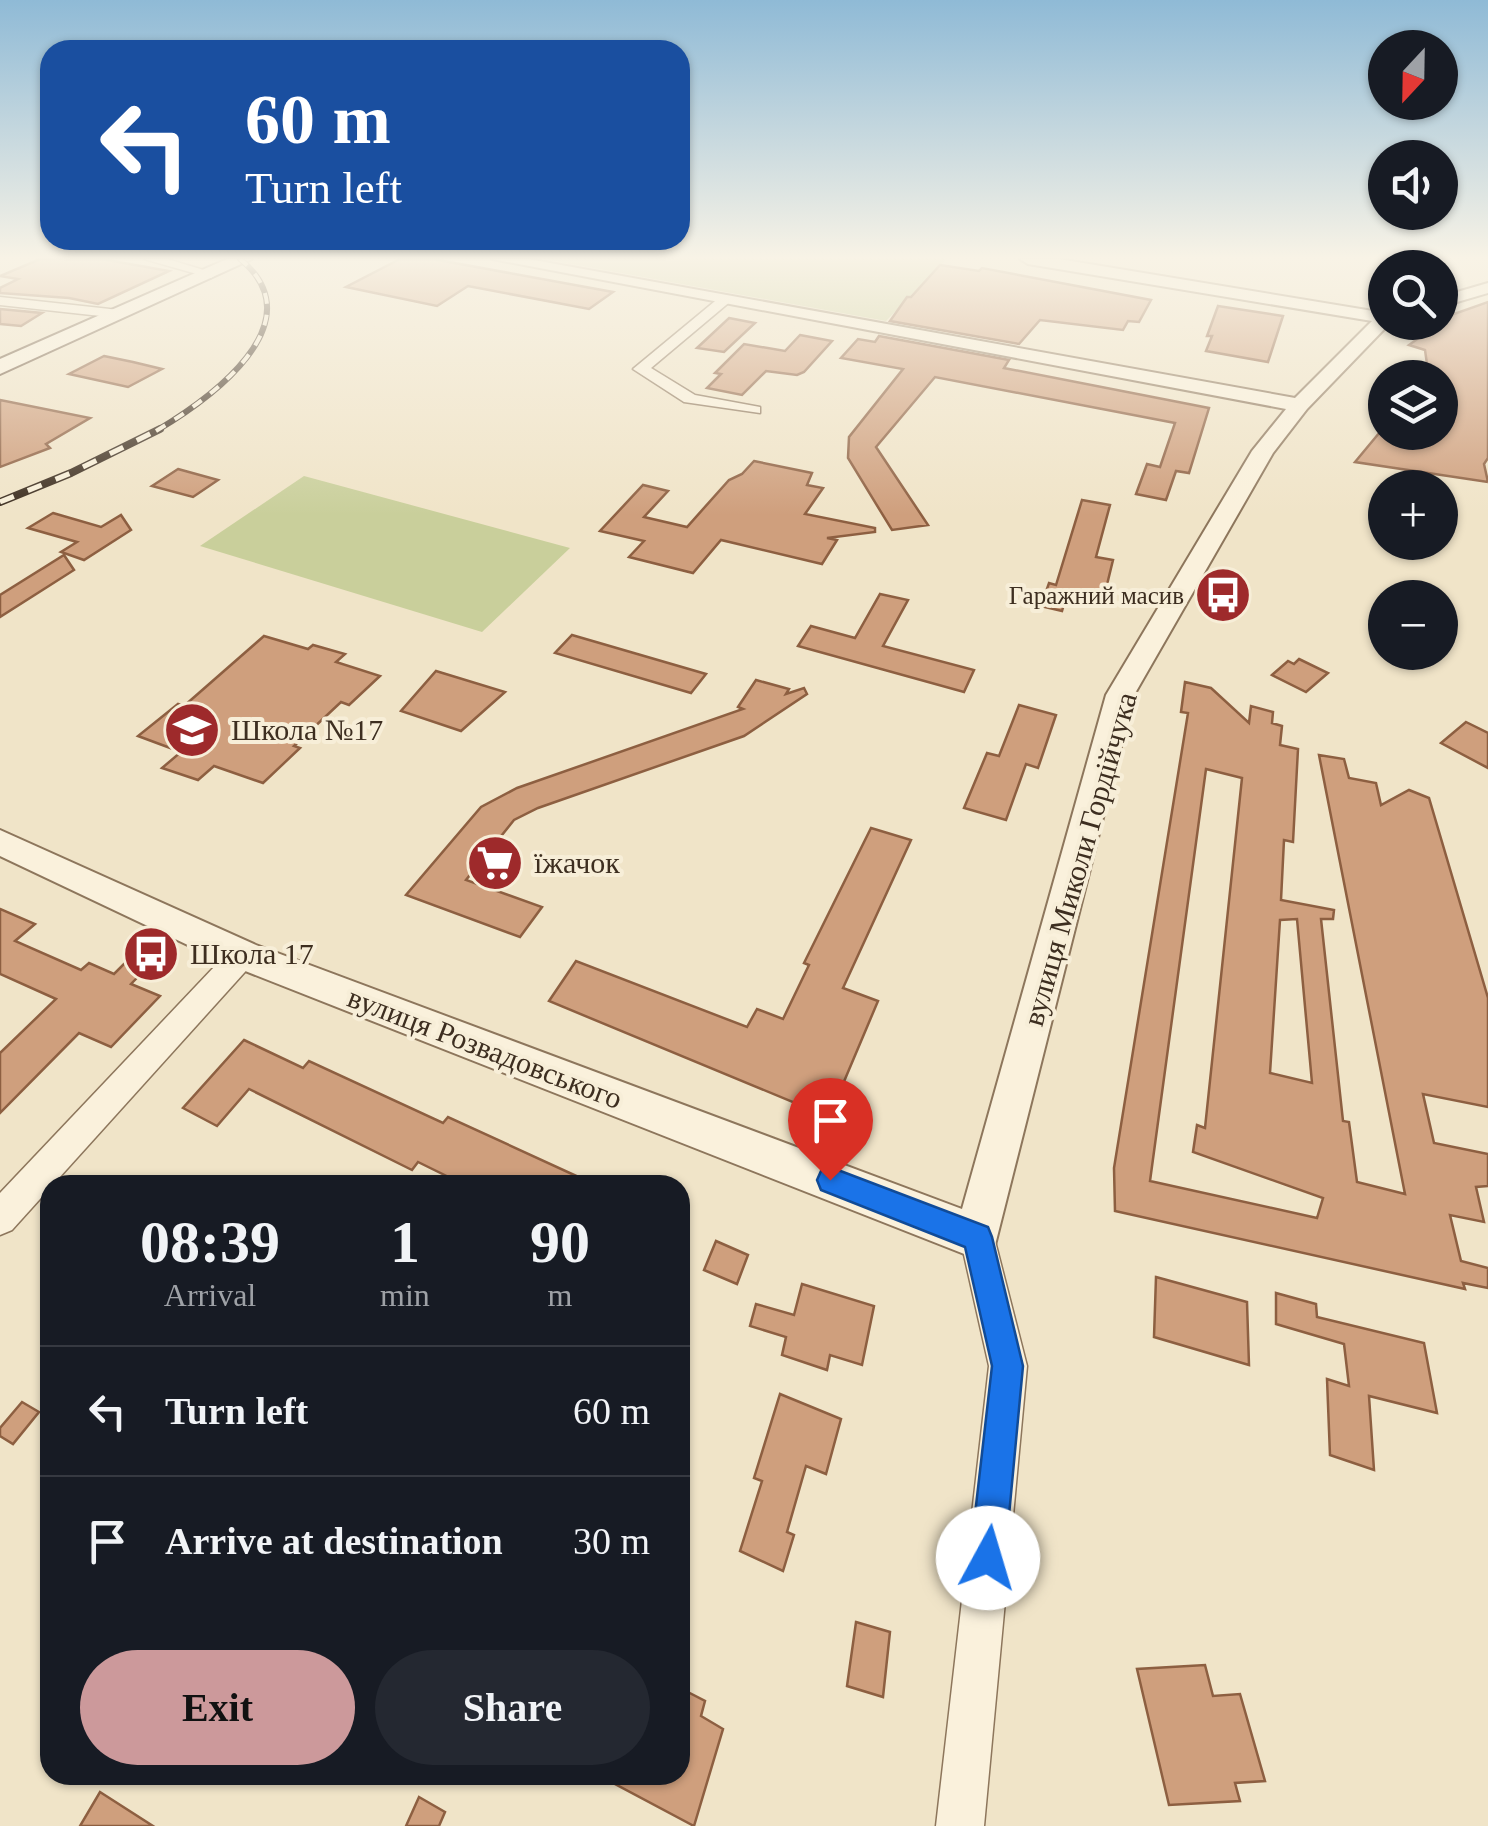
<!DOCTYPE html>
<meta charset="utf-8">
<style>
:root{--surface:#171b24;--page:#242831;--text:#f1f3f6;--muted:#9ea1a6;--line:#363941;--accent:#cc999b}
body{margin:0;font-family:"Times New Roman",serif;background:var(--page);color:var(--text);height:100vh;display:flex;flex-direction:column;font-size:38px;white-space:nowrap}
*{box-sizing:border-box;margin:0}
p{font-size:32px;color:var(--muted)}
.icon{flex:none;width:55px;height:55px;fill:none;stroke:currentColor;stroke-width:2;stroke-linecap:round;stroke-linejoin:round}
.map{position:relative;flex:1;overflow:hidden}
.sheet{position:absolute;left:40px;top:1175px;width:650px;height:610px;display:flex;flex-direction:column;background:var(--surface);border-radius:30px;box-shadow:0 2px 8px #0004}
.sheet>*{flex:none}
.guide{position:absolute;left:40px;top:40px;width:650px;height:210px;border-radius:30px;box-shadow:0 2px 8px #0004;background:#1a4fa0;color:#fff;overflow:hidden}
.needle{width:65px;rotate:202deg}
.fabs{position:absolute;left:1368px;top:30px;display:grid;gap:20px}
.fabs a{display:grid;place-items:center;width:90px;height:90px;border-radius:50%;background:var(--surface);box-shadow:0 2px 8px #0004;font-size:50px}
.pin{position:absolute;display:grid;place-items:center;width:85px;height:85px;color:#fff;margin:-102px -42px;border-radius:50% 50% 50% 0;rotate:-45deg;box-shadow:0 0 10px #0007}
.pin .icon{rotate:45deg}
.me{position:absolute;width:110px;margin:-55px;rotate:6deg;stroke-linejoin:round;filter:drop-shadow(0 0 8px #0008)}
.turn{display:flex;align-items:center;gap:35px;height:210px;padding:0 40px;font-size:45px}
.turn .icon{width:130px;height:130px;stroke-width:2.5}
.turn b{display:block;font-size:70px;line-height:85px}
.eta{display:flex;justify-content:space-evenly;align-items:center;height:170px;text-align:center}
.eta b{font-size:60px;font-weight:800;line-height:70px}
.cta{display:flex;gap:20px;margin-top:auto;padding:20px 40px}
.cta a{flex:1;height:115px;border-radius:60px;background:var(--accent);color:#111;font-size:40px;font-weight:800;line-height:115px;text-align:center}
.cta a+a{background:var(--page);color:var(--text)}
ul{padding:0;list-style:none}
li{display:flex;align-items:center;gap:30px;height:130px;padding:0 40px;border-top:2px solid var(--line)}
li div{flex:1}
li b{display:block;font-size:38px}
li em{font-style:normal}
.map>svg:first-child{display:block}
.green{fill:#c9cf9b}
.building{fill:#cf9f7d;stroke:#8d5f41;stroke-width:2.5;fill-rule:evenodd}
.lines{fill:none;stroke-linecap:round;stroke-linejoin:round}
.minor-casing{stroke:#8d765c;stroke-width:3}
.tertiary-casing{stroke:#8d765c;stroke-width:4}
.secondary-casing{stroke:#6f573f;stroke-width:4}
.minor{fill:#faf1dc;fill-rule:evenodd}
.tertiary{fill:#faf1dc;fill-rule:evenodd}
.secondary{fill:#faf1dc;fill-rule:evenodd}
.rail-far1-casing{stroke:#3d2e20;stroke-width:6}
.rail-casing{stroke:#3d2e20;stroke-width:8}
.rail-far1{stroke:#f7eed8;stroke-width:4;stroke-dasharray:11;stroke-linecap:butt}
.rail{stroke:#f7eed8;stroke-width:5;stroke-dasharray:15;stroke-linecap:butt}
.route{fill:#1a73e8;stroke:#114b97;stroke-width:2.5}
.labels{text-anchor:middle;stroke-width:8;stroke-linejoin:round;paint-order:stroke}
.far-poi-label{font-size:25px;fill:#3d2e20;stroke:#f7eed8;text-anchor:end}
.poi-label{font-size:30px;fill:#3d2e20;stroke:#f7eed8;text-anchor:start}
.street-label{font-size:30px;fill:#3d2e20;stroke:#f7eed8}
</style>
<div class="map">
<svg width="1488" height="1826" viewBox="0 0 1488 1826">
<rect width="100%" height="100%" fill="#f0e4c8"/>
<g class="green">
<path d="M544,259H946L886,321Z"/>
<path d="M304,476L570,548L482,632L200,546Z"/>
</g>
<g class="building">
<path d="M40,259H102L169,271L98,304L69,298L0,293V288L18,279L0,276Z"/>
<path d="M400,259H433L613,292L589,309L468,286L437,306L346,287Z"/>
<path d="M940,265L979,271L982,268L1151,300L1139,322L1128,321L1123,330L1040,320L1019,344L890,321L907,297H911Z"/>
<path d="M1488,302V458L1484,464L1488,482L1355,462L1380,432H1440V378H1429L1425,350L1409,345L1434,327L1425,324L1440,322V319Z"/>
<path d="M1218,306L1283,316L1268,362L1206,351L1212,336H1207Z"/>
<path d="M0,309L42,313L21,326L0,324Z"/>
<path d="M729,318L755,323L724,352L697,348Z"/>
<path d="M800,335L832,341L804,372L797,375L766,371L742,395L707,388L721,374L715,373L744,344L785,351Z"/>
<path d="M879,336L1009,360L1004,368L1209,408L1189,473L1176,471L1166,500L1136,494L1147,464L1160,467L1175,423L935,377L876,447L928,525L892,530L848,458L849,437L903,369L841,358L858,339L875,342Z"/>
<path d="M104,356L133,362L162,369L128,387L69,374Z"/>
<path d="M0,400L90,418L46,444L50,448L0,467Z"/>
<path d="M754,461L812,473L807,485L823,488L805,514L875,528V532L827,538L837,540L822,564L721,540L693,573L629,557L644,541L600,531L643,485L668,491L644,517L687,527L729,480L742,474Z"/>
<path d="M178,469L218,480L193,497L152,486Z"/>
<path d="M1082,500L1110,505L1096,557L1113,560L1103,601L1067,594L1062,611L1041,606L1049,583L1056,585Z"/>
<path d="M53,513L101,527L121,515L131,530L84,560L61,552L77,542L28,528Z"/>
<path d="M64,555L74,570L0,617V595Z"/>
<path d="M880,594L908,600L883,646L974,670L964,692L798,646L811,626L855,638Z"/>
<path d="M572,635L706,674L691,693L555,653Z"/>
<path d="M264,636L308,649L313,645L345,654L336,662L380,676L349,705L341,702L294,746L300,748L263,783L214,766L198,780L162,768L181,752L138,736L178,704L184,706Z"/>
<path d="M1299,659L1328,673L1306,692L1272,675L1288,661L1294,664Z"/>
<path d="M436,671L505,692L461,731L401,711Z"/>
<path d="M756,680L789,689L786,694L804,688L807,694L744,736L538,808L514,820L466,880L542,907L520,937L406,895L481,807L517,788L743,709L738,707Z"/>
<path d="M1185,682L1211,688L1249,723L1251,706L1273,712L1272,723L1282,726L1280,745L1298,749L1293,842L1284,840L1281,900L1334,910L1333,919H1321L1343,1121L1349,1122L1357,1182L1405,1194L1319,755L1344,759L1349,778L1376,783L1381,805L1409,790L1429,798L1488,998V1107L1423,1094L1434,1143L1488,1154V1186L1476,1187L1484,1222L1450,1215L1461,1261L1488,1268V1288L1463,1283L1465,1289L1115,1211L1114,1168L1188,713L1181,712ZM1206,769L1242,778L1205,1128L1197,1125L1193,1152L1323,1198L1317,1218L1150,1181ZM1297,919L1312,1083L1270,1073L1280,920Z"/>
<path d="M1019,705L1056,715L1038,768L1026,764L1006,820L964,808L987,753L999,756Z"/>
<path d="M1466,722L1488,733V768L1441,743Z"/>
<path d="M871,828L911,840L843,988L878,1001L829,1117L549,1001L576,961L747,1027L757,1009L783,1019L809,965L804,963Z"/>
<path d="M0,909L35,924L15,941L81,970L89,963L114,974L144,944L163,951L131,984L160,996L111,1047L79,1033L0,1113V1053L56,999L0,974Z"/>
<path d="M244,1040L303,1068L309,1061L443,1123L448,1117L596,1185H465L418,1162L412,1170L249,1089L217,1126L183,1108Z"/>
<path d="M716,1241L748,1255L737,1284L704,1270Z"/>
<path d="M1156,1277L1247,1302L1249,1365L1154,1337Z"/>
<path d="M802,1284L874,1306L862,1365L830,1355L827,1370L782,1355L786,1337L750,1326L756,1304L794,1315Z"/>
<path d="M1276,1293L1316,1304L1317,1317L1424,1343L1437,1413L1369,1396L1374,1470L1330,1455L1327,1379L1349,1386L1344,1344L1276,1324Z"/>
<path d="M780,1394L841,1419L826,1474L806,1466L787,1532L794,1535L783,1571L740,1551L762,1481L754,1478Z"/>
<path d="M22,1402L39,1412L13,1444L0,1436V1428Z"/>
<path d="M856,1622L890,1632L883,1697L847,1686Z"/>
<path d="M1205,1665L1213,1696L1240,1694L1265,1781L1235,1783L1240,1801L1169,1805L1137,1669Z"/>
<path d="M680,1688L705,1701L701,1716L723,1729L694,1826L598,1775H680Z"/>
<path d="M100,1792L153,1826H80Z"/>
<path d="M419,1797L445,1812L439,1826H406Z"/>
</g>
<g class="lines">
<g class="minor-casing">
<g id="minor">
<path d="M144,259H167L217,274L211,278Z"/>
<path d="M0,297L119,310L126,314L119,318L0,305Z"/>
<path d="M720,297L732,300L651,368L695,395L760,407V413L684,402L633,369Z"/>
<path d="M243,943L253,947L257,955L253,963L12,1230L0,1235V1193L233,947Z"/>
<path d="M977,1220L989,1225L994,1237L1027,1366L984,1826H936L989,1366L960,1237L965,1225Z"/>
</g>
</g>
<g class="tertiary-casing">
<g id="tertiary">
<path d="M492,259H528L1295,398L1372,321L1028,264L1020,259H1059L1385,313V322H1391L1307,409L1273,453L1134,695L993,1253L977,1259L230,965L0,856V830L256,945L962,1209L1106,695L1252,451L1286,409Z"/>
<path d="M1488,283V293L1440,307V297Z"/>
</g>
</g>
<g class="secondary-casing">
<path id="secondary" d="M227,259H252L0,374V359Z"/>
</g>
<use href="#minor" class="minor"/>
<use href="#tertiary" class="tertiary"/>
<use href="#secondary" class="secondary"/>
<g class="rail-far1-casing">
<path id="rail-far1" d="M156,431C208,400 318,323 240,259"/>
</g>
<g class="rail-casing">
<path id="rail" d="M0,502L71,473L160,429"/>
</g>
<use href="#rail-far1" class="rail-far1"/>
<use href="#rail" class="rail"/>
</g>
<linearGradient id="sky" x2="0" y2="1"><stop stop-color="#8fbad6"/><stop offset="0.5" stop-color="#f8f3e6"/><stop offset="1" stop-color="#f8f3e6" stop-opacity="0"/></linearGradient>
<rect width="1488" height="515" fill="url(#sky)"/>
<path class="route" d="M830,1167L988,1227L992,1237L1023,1366L1005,1558L1000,1570L988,1575L975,1570L970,1558L992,1366L965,1247L821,1190L817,1180L821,1171Z"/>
<defs>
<g id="bus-disc" transform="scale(2.875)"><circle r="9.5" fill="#9e2a2b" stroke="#f7eed8"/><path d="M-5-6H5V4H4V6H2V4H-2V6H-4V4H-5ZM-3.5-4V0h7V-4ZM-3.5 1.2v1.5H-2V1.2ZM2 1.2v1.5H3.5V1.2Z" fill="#fff"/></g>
<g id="school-disc" transform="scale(2.875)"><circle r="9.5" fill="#9e2a2b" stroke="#f7eed8"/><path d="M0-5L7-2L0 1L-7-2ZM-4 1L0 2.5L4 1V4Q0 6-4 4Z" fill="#fff"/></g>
<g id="supermarket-disc" transform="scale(2.875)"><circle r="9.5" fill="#9e2a2b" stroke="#f7eed8"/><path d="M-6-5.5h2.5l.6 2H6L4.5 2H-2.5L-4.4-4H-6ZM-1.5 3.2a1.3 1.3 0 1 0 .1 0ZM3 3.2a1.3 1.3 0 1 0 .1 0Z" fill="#fff"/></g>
</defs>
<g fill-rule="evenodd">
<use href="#bus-disc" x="1223" y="595"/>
<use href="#school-disc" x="192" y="730"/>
<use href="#supermarket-disc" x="495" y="863"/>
<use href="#bus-disc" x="151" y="954"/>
</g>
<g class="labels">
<g class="far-poi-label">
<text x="1184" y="604">Гаражний масив</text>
</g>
<g class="poi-label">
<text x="231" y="740">Школа №17</text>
<text x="534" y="873">їжачок</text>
<text x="190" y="964">Школа 17</text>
</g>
<g class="street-label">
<text transform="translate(1080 859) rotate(-74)" y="10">вулиця Миколи Гордійчука</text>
<text transform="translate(485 1048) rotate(21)" y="10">вулиця Розвадовського</text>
</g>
</g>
</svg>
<div class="fabs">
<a><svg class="needle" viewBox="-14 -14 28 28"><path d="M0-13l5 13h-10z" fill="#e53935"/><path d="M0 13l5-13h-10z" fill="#9ea1a6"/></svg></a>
<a><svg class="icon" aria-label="sound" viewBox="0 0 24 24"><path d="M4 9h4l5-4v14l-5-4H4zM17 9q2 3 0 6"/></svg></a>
<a><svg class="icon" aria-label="search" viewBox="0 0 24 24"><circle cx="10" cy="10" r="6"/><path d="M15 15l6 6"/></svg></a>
<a><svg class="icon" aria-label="layers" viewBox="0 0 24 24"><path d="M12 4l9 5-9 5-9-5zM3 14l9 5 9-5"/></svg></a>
<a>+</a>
<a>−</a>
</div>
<div class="pin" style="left:830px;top:1180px;background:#d93025"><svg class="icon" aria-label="arrive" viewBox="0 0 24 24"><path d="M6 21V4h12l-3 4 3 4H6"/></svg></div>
<svg class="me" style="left:988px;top:1558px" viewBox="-20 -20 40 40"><circle r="19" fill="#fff"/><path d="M0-13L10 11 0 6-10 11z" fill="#1a73e8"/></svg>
<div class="guide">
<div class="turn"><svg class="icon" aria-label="left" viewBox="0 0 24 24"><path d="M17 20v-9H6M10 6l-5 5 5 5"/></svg><div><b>60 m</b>Turn left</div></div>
</div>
<section class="sheet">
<div class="eta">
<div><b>08:39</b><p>Arrival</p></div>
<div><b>1</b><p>min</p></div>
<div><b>90</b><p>m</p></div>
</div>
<ul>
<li><svg class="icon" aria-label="left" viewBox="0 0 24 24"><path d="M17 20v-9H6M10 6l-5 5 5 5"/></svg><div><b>Turn left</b></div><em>60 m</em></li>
<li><svg class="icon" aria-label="arrive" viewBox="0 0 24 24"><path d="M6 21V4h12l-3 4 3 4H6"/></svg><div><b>Arrive at destination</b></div><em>30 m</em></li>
</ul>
<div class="cta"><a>Exit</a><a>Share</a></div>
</section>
</div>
